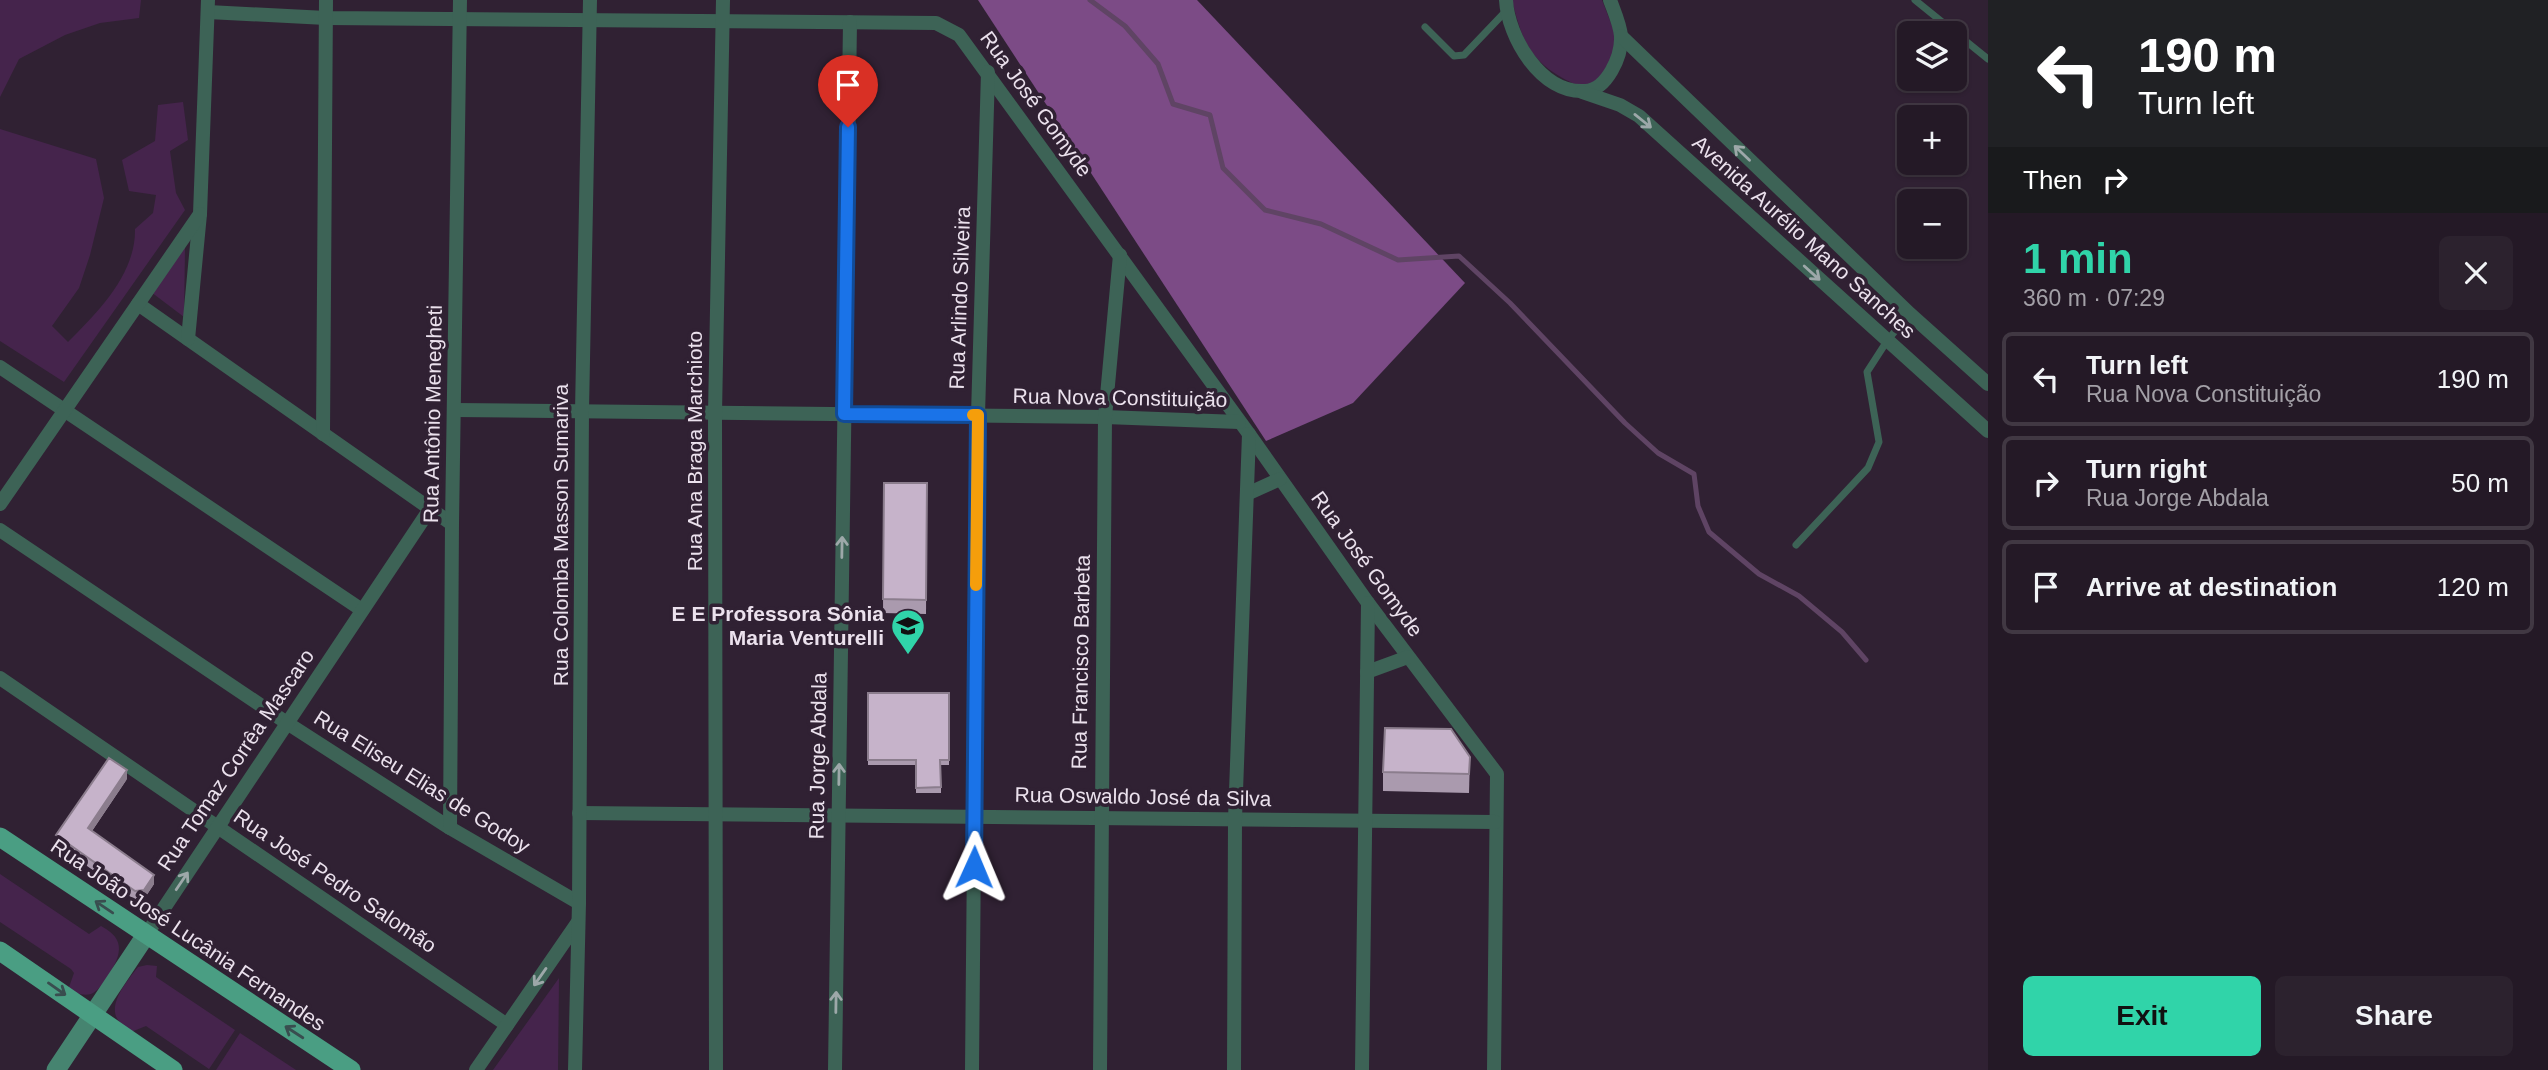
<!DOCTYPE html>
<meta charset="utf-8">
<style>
:root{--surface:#241926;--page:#2c222e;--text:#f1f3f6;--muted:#a3a0a7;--line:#413843;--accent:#30d4a9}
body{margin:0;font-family:Arial,sans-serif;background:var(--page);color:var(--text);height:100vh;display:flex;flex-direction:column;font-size:26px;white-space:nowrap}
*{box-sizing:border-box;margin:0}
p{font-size:23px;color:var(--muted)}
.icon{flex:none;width:38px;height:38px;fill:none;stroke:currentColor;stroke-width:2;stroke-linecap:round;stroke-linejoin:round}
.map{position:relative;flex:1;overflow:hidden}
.panel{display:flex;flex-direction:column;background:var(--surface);width:560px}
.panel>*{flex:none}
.guide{background:#202124;color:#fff;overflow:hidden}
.tools{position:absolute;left:1897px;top:21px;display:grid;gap:14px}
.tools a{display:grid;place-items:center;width:70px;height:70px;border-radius:10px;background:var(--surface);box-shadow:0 2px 5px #0004,0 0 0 2px var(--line);font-size:35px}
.pin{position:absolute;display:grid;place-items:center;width:60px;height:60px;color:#fff;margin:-72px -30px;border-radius:50% 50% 50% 0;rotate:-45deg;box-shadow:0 0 7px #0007}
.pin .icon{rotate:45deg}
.me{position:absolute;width:77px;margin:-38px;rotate:1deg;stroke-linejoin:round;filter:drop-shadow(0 0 5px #0008)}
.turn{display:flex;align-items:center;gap:24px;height:147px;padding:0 35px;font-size:32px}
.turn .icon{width:91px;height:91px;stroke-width:2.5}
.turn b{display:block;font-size:49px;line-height:60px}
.then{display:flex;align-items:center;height:66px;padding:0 35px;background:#0003;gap:14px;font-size:26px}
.round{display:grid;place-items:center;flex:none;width:74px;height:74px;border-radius:10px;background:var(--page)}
.headline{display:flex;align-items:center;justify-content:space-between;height:119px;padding:0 35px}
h1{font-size:42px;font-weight:800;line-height:52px;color:var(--accent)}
.cta{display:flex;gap:14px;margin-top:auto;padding:14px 35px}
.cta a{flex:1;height:80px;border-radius:10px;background:var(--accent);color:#111;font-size:28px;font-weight:800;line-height:80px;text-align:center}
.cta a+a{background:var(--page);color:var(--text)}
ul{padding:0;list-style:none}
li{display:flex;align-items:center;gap:21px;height:94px;margin:0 14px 10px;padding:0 21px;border:4px solid var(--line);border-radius:10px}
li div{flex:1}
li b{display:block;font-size:26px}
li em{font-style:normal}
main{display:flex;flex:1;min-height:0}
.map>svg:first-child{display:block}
.green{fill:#45244c}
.forest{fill:#7c4b86}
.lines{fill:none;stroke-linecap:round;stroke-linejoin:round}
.stream{stroke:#5f4464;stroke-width:5}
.service{stroke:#3d6356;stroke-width:7}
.minor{stroke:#3d6356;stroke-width:14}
.secondary{stroke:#468470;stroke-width:19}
.primary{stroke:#4a9e83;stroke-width:19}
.wall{fill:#aa9aae}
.shaded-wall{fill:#8b7d8d}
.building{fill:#c6b3ca;stroke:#8b7d8d;stroke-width:2}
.oneway{stroke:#9da8a9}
.oneway2{stroke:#394d4f}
.route-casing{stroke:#114b97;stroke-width:18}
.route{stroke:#1a73e8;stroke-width:12}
.slow{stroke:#f59e0b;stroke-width:12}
.labels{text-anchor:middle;stroke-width:7;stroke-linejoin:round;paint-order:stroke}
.street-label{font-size:21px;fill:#ebe1ed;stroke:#302133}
.poi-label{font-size:21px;font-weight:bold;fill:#ebe1ed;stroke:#302133;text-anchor:end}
</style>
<main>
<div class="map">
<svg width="1988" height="1070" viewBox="0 0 1988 1070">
<rect width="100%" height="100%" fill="#302133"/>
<g class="green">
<path d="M0,0H141L139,18L100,23L65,35L19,59L0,97Z"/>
<path d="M1512,0H1602L1616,36L1612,57L1599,80L1583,88C1535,67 1524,50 1512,0Z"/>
<path d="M183,102L188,140L170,151L176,193L185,210L64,382L0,341V129L96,159L104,198L90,255L79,288L52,326L68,342C98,312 136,274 135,229L153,213L156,195L129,191L122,160L155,141L158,105Z"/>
<path d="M185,247L184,317L151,292Z"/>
<path d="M0,874L89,934L101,926C128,940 120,957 107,978C102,984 98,991 91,994C83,996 75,993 68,990L74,973L71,969L0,922Z"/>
<path d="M147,965L157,966L156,977L235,1030L209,1069L146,1026L131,1032C128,1029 121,1025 118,1020C107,1004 128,980 138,967Z"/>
<path d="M559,978L558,1070H493Z"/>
<path d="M240,1033L296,1070H216Z"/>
</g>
<path class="forest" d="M978,0H1197L1465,283L1353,403L1266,441Z"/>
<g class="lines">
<path class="stream" d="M1090,0L1125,26L1158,64L1173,104L1210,115L1223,168L1265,210L1321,224L1398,260L1459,256L1510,303L1625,423L1658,453L1694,474L1698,506L1709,532L1759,574L1799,596L1842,632L1866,660"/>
<g class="service">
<path d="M1915,0L1988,59"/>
<path d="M1425,27L1454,56L1464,55L1506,11"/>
<path d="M1796,545L1868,468L1879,442L1867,372L1887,341L1909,314"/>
</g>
<g class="minor">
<path d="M1506,0C1508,37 1541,94 1585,91C1607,90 1622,56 1621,36C1620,24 1614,11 1610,0"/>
<path d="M208,12L326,18L936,23L959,35L1249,434L1368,603L1497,774L1494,1070"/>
<path d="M1621,36L1910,314L1988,384"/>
<path d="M1582,92L1620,105L1639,116L1988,431"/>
<path d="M138,304L452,524"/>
<path d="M188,339L200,214L208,0"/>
<path d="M0,367L362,610"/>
<path d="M455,410L1105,417L1239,422"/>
<path d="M323,434L326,0"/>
<path d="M1247,494L1280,479"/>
<path d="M0,504L200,214"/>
<path d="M0,530L287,723L450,828L579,903"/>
<path d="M1367,672L1408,657"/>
<path d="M0,678L507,1025"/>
<path d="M579,813L1495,822"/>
<path d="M450,828L452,524L460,0"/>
<path d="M146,935L430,509"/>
<path d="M476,1070L578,922"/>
<path d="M575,1070L579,903L582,411L590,0"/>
<path d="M716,1070L715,413L723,0"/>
<path d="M835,1070L850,22"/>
<path d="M972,1070L978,415L988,72"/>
<path d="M1100,1070L1105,417L1120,255"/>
<path d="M1234,1070L1235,819L1249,434"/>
<path d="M1362,1070L1368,603"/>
</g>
<path class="secondary" d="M56,1070L146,935"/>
<g class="primary">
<path d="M0,837L351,1070"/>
<path d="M0,951L173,1070"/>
</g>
</g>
<g class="wall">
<path d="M884,483H927L926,614L883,613Z"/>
<path d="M868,693H949V765H941V793H916V765H868Z"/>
<path d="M1470,757L1469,793L1383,791V772Z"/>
<path d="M127,779L92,831L154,884L144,899L135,900L56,844V835Z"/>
</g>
<g class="shaded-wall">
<path d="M127,770V779L88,837V828Z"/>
<path d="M154,875V884L144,899V890Z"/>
</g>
<g class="building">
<path d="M884,483H927L926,600L883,599Z"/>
<path d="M868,693H949V760H940L941,787L916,788V760H868Z"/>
<path d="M1385,728L1451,729L1470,757L1469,774L1383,772Z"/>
<path d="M109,758L127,770L88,828L154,875L144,890L135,891L56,835Z"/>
</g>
<defs><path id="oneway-shaft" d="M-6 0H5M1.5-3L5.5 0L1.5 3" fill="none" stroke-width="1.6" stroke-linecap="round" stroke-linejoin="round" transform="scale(1.75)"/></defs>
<g class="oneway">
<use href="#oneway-shaft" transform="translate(1643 121) rotate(39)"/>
<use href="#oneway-shaft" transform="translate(1742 153) rotate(-136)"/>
<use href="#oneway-shaft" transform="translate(1812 273) rotate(42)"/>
<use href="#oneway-shaft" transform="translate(842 547) rotate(-89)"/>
<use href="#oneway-shaft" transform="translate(839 774) rotate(-89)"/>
<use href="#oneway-shaft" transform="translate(182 881) rotate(-56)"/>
<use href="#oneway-shaft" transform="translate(540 977) rotate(125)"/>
<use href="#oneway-shaft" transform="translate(836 1002) rotate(-89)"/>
</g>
<g class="oneway2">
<use href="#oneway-shaft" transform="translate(104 907) rotate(-146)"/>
<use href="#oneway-shaft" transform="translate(57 989) rotate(35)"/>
<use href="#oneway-shaft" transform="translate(294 1032) rotate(-147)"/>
</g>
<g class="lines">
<g class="route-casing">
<path id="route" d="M848,127L844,414L978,415L974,867"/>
</g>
<use href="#route" class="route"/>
<path class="slow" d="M973,415H978L976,585"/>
</g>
<defs>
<g id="school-pin" transform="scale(1.75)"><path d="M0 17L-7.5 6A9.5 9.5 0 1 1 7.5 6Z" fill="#30d4a9" stroke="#302133"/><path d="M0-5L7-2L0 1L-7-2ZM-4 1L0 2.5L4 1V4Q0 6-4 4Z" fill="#111"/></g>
</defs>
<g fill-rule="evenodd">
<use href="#school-pin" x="908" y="626"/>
</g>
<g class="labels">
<g class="street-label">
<text transform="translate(1036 104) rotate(54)" y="7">Rua José Gomyde</text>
<text transform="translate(1804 237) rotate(42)" y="7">Avenida Aurélio Mano Sanches</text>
<text transform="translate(960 298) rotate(-88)" y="7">Rua Arlindo Silveira</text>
<text transform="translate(1120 398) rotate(1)" y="7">Rua Nova Constituição</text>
<text transform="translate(433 414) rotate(-89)" y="7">Rua Antônio Menegheti</text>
<text transform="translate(695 451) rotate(-90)" y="7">Rua Ana Braga Marchioto</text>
<text transform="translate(561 535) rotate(-90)" y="7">Rua Colomba Masson Sumariva</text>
<text transform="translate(1367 564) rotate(54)" y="7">Rua José Gomyde</text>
<text transform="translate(1081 662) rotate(-89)" y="7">Rua Francisco Barbeta</text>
<text transform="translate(818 756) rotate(-89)" y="7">Rua Jorge Abdala</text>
<text transform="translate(236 760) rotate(-56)" y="7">Rua Tomaz Corrêa Mascaro</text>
<text transform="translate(422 782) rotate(32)" y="7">Rua Eliseu Elias de Godoy</text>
<text transform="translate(1143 797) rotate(1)" y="7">Rua Oswaldo José da Silva</text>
<text transform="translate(335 881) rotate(34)" y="7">Rua José Pedro Salomão</text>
<text transform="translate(188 935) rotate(34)" y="7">Rua João José Lucânia Fernandes</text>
</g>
<g class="poi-label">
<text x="884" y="621">E E Professora Sônia<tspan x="884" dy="24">Maria Venturelli</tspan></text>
</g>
</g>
</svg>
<div class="tools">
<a><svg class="icon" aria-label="layers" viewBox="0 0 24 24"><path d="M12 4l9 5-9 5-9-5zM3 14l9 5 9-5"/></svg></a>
<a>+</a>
<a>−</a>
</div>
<div class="pin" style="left:848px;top:127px;background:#d93025"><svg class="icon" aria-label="arrive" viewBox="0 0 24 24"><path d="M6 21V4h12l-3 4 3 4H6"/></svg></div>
<svg class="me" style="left:974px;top:867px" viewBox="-20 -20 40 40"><path d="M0-17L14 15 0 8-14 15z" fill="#1a73e8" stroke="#fff" stroke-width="4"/></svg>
</div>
<section class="panel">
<div class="guide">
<div class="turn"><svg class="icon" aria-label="left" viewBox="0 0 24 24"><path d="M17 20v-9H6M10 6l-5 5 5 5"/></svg><div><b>190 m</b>Turn left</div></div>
<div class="then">Then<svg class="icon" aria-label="right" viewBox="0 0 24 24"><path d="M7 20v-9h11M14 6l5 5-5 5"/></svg></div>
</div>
<div class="headline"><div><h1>1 min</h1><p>360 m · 07:29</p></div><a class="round"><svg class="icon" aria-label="close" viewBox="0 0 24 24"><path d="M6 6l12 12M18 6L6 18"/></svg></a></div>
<ul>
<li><svg class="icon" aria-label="left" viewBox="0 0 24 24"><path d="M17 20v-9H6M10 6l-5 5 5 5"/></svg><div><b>Turn left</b><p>Rua Nova Constituição</p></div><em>190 m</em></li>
<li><svg class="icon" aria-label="right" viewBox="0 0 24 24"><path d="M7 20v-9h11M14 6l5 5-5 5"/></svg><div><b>Turn right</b><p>Rua Jorge Abdala</p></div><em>50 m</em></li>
<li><svg class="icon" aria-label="arrive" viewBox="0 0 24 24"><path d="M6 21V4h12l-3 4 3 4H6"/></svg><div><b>Arrive at destination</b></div><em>120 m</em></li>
</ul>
<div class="cta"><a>Exit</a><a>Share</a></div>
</section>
</main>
